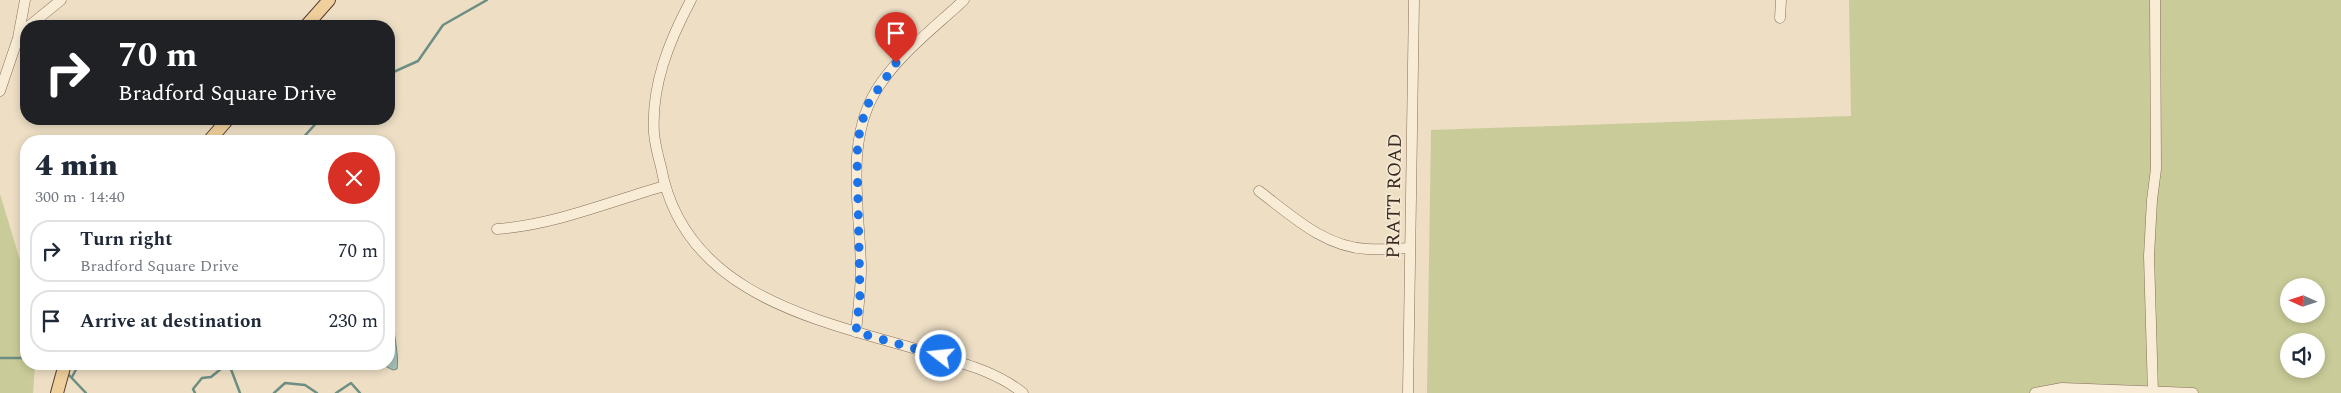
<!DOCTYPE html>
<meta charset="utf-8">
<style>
:root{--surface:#fff;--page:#f2f2f3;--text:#1f2937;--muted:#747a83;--line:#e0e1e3}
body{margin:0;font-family:Spectral,serif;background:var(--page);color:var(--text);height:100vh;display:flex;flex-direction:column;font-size:19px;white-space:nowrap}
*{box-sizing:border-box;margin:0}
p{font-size:16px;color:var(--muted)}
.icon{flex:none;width:28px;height:28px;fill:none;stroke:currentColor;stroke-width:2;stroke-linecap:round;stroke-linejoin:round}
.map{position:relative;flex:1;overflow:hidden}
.panel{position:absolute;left:20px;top:135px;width:375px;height:235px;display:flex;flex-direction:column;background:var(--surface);border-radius:20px;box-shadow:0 2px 8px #0003}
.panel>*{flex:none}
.banner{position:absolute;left:20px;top:20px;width:375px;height:105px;border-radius:20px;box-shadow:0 2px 8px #0003;background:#202124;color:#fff;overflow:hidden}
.needle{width:32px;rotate:273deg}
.controls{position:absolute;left:2280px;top:278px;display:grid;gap:10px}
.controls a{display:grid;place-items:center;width:45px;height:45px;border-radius:50%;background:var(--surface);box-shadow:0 2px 8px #0003;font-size:25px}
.pin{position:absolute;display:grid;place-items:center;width:42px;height:42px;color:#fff;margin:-51px -21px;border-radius:50% 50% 50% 0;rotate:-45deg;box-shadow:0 0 5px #0007}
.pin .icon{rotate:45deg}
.me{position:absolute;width:55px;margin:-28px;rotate:286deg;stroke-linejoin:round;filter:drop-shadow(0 0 4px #0008)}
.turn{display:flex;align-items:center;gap:18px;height:105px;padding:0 15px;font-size:22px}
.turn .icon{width:65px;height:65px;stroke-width:2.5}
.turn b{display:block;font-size:35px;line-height:42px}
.round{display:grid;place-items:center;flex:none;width:52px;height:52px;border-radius:26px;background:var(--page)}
.head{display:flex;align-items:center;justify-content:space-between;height:85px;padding:0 15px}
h1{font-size:30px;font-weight:800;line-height:38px}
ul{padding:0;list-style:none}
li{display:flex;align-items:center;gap:15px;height:62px;margin:0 10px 8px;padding:0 5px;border:2px solid var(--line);border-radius:20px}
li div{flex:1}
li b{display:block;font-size:19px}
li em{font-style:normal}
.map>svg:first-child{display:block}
.green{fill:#c9cb98;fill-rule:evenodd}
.water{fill:#a6c0b6;stroke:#6d8e83}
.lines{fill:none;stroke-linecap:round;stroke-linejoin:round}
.stream{stroke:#6d8e83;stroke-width:2.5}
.minor-casing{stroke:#876f5b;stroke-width:11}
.major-casing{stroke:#553e2f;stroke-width:14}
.minor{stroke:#f8ecd7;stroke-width:10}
.major{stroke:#efcf9c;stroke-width:12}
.route{stroke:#1a73e8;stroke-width:9;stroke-dasharray:0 16.2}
.labels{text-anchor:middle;stroke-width:4;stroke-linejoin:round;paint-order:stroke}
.street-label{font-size:19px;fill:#37291e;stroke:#f5e8d3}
</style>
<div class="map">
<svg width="2341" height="393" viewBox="0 0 2341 393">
<rect width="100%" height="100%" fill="#eddec4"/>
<g class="green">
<path d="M1849,0H2341V393H1427L1431,130L1851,116ZM2289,286H2316V314H2289ZM2289,341H2316V369H2289Z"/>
<path d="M0,194L26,280V364H35L33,393H0Z"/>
</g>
<path class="water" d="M389,326L394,330C395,340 399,359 397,369L393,370L381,364H389Z"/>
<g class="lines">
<g class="stream">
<path d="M389,74L418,61L443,25L487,0"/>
<path d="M300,141L320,119"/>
<path d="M0,358H26"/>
<path d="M52,364L59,368"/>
<path d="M229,364L240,393"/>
<path d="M68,374L86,393"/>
<path d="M72,377L79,364"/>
<path d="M195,393L193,389L202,378L211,377L227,364"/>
<path d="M274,393L285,383L305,385L317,393"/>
<path d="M336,393L351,383L360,393"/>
</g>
<g class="minor-casing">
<g id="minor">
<path d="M691,0C669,41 651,86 654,133C655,144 658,156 661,167C684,295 817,320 923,351C958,362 994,370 1023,393"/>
<path d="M1780,18L1781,0"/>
<path d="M29,26L61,0"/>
<path d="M0,91L18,38L25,0"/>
<path d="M1259,191C1291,215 1324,247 1367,249C1381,250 1395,249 1409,248"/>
<path d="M497,229C554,225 609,202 664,186"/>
<path d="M856,332C858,310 861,289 861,268C860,207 843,136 881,83C903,51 936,26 964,0"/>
<path d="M1408,393L1414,0"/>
<path d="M2035,393L2062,388L2193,393"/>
<path d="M2153,393L2149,256L2152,200L2156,169L2155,0"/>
</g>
</g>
<g class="major-casing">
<g id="major">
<path d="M306,26L329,0"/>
<path d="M209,141L228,119"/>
<path d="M57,393L65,364"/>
</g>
</g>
<use href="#minor" class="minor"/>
<use href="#major" class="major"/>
</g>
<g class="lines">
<path class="route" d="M896,63L868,104L860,128L857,154L860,295L856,332L941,356"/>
</g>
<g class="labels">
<g class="street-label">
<text transform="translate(1393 196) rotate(-89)" y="7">PRATT ROAD</text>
</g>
</g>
</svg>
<div class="controls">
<a><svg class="needle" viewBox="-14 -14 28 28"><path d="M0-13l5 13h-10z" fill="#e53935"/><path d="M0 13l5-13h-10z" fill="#747a83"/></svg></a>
<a><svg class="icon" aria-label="sound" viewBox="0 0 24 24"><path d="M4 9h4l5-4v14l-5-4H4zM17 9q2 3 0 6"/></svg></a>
</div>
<div class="pin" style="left:896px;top:63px;background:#d93025"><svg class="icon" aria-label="arrive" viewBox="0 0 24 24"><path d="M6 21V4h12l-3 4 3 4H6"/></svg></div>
<svg class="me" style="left:941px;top:356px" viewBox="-20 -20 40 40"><circle r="17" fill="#1a73e8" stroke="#fff" stroke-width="3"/><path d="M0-11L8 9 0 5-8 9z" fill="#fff"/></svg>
<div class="banner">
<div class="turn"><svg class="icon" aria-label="right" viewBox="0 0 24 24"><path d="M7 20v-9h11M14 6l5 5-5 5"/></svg><div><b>70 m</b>Bradford Square Drive</div></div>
</div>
<section class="panel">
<div class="head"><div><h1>4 min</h1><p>300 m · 14:40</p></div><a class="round" style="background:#d93025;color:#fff"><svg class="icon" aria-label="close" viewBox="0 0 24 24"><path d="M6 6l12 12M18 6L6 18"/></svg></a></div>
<ul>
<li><svg class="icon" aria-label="right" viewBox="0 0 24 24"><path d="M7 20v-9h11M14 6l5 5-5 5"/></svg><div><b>Turn right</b><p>Bradford Square Drive</p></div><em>70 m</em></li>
<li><svg class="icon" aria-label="arrive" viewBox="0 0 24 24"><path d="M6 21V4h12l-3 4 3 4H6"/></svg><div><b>Arrive at destination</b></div><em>230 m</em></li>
</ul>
</section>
</div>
